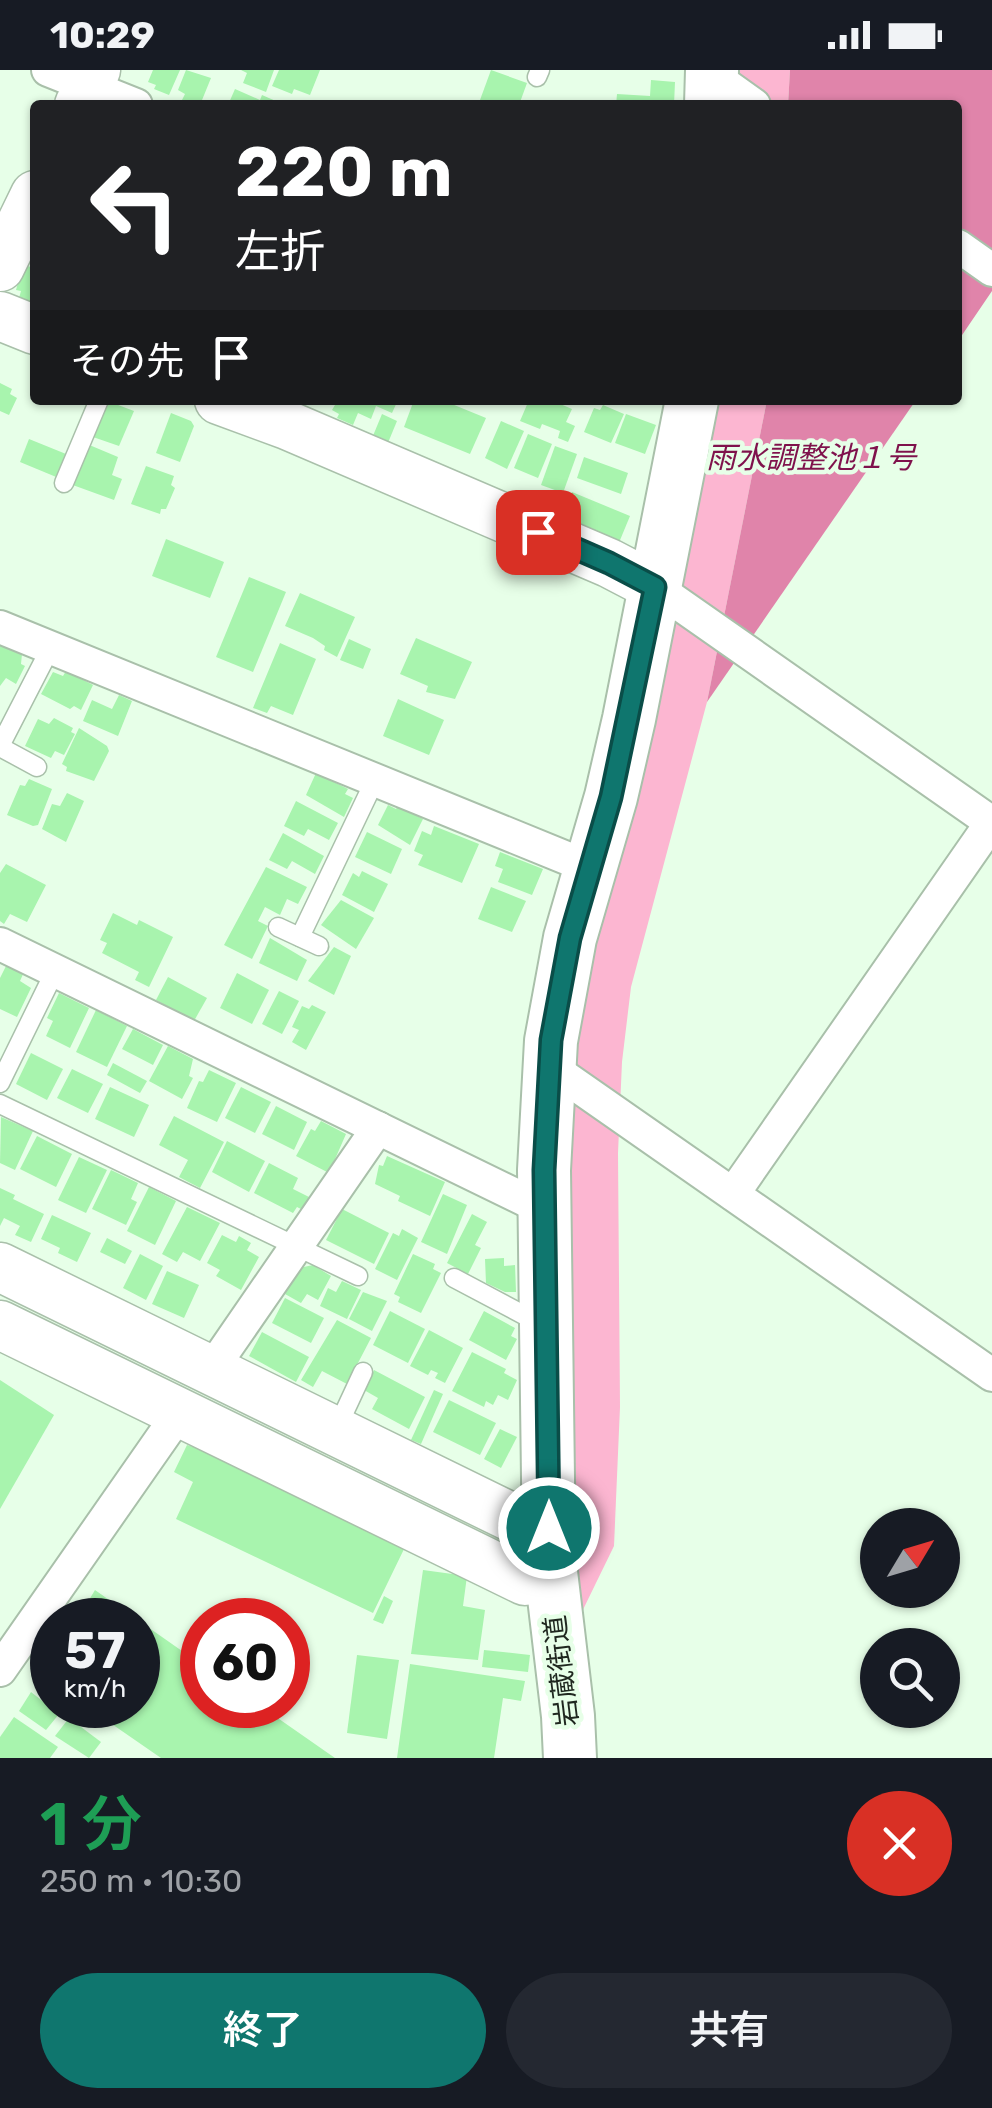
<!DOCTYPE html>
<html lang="ja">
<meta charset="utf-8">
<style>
:root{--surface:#171b24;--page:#242831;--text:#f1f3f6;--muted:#9ea1a6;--accent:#0f766e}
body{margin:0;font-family:Rubik,"Noto Sans JP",sans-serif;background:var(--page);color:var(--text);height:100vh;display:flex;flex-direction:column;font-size:38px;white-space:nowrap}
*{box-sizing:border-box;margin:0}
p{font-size:32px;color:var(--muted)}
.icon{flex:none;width:55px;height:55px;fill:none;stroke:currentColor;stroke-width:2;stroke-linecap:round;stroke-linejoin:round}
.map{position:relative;height:1688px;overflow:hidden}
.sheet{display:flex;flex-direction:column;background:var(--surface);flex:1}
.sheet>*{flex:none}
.guide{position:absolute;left:30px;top:30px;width:932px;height:305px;border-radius:10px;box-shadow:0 2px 8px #0004;background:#202124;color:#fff;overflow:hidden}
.needle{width:65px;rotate:52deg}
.buttons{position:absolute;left:860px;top:1438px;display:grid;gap:20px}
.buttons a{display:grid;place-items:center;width:100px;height:100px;border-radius:50%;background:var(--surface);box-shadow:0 2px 8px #0004;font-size:50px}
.speed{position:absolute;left:30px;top:1528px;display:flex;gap:20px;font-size:50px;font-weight:700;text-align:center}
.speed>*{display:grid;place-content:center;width:130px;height:130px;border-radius:50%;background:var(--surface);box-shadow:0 2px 8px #0004;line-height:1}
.speed small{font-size:25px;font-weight:400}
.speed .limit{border:15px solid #d22;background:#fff;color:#111}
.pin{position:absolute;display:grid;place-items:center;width:85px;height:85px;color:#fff;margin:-42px;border-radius:20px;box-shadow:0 5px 15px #0006}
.me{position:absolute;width:110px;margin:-55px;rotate:0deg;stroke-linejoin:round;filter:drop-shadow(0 0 8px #0008)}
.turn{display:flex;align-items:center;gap:35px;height:210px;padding:0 40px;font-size:45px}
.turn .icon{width:130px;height:130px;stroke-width:2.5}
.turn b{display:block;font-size:70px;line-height:85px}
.then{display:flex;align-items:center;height:95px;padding:0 40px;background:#0003;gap:20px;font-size:38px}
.round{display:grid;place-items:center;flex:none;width:105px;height:105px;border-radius:52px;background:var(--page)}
.summary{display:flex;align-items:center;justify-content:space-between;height:170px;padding:0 40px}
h1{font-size:60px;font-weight:600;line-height:75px;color:#1e9e55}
.action{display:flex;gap:20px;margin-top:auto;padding:20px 40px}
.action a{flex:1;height:115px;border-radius:60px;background:var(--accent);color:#fff;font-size:40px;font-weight:600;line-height:115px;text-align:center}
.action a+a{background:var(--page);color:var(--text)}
.status{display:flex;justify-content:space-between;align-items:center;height:70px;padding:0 50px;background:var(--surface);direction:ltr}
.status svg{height:28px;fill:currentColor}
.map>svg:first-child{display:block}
.green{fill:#fcb6d1}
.water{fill:#e084aa}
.building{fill:#a8f4ae}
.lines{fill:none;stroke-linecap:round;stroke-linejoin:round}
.lane-casing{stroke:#a9c0aa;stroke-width:21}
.street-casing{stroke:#a9c0aa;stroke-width:36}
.secondary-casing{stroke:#a9c0aa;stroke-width:51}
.primary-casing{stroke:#a9c0aa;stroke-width:56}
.lane{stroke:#fff;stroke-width:18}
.street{stroke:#fff;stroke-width:32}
.secondary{stroke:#fff;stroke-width:48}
.primary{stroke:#fff;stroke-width:52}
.route-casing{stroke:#0a4d48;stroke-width:25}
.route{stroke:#0f766e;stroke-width:18}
.labels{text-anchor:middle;stroke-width:9;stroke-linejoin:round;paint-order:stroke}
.street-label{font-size:28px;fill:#1f271f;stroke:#e7ffe8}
.water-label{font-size:30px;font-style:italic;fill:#7f124c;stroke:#e7ffe8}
</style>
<div class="status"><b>10:29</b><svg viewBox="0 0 49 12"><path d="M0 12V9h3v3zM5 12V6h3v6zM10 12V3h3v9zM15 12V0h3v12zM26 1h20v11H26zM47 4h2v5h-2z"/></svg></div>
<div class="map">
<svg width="992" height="1688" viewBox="0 0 992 1688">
<rect width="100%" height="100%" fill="#e7ffe8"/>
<g class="green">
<path d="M738,0H790L788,35H736Z"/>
<path d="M714,330H767L707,632L631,917L622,992L618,1083L620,1337L614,1476L576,1554L569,1043L571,985Z"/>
</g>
<g class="water">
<path d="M790,0H992V221L958,271V35H788Z"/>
<path d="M767,330H916L707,632Z"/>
</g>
<g class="building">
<path d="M153,0H180L169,25L154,19L156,15L148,12Z"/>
<path d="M186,0L211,8L200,35L181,32L185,24L178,20Z"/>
<path d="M241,0H274L266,22L243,13L247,3Z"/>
<path d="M279,0H320L310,25L294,19L292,24L272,16Z"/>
<path d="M491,0L527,13L519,35H494L480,30Z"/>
<path d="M651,10L675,12L674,35H616L617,24L650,26Z"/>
<path d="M235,19L260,30L262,25L285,35H228Z"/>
<path d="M23,195L35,198V237L23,234L19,228L21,221L16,220Z"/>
<path d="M0,313L12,319L10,324L17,328L9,345L0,341Z"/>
<path d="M105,330L134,341L119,376L93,367Z"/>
<path d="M323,330H398L392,343L376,336L371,349L358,343L353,355L337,348L339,344L332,340L335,335Z"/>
<path d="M414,330H442L486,348L470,384L404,357Z"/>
<path d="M529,330H551L572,339L566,352L575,356L568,372L558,368L560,361L542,354L540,359L520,351Z"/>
<path d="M603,335L624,344L611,373L584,362L594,338L600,340Z"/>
<path d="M171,343L191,351L194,356L180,392L156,383Z"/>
<path d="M382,344L397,351L385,380L370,373Z"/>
<path d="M626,344L656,355L645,384L615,373Z"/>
<path d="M501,351L524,361L507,399L485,388Z"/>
<path d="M528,364L552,374L538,408L514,398Z"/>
<path d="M29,369L71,386L61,409L20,392Z"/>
<path d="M87,374L118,387L112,405L122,409L114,430L70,414Z"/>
<path d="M555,376L577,384L563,423L541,415Z"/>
<path d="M584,387L628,403L621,424L577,408Z"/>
<path d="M146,396L174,406L171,415L175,418L166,439H161L160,444L131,434Z"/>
<path d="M572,422L630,446L618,475L560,451Z"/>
<path d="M166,469L224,492L210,528L152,506Z"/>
<path d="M249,507L286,522L253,602L216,587Z"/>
<path d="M300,523L355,547L337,587L324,580L325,576L313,568L285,556Z"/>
<path d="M416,568L472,592L455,629L426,622L428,616L400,604Z"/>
<path d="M349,569L371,579L363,599L340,590Z"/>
<path d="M280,573L316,589L293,645L271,636L267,643L253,638Z"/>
<path d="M0,574L22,584L21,594L25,596L16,614L6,608L0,616Z"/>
<path d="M66,601L93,615L81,640L74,636L70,639L41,624L53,602L63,606Z"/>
<path d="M119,625L132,631L118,666L83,651L92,630L112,639Z"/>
<path d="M398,629L444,650L429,685L383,666Z"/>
<path d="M54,648L73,658L71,662L75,664L64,685L55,681L51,688L25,676L38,649L49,654Z"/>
<path d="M79,658L107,676L109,681L94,711L66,701L67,697L62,694Z"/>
<path d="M316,703L348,719L345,724L353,728L344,747L306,725Z"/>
<path d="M29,709L52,719L38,755L33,756L7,745L20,715L25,716Z"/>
<path d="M67,723L84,731L66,772L42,759L52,734L60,736Z"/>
<path d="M296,731L338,753L329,770L308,759L304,766L284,756Z"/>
<path d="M388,735L396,739L398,736L423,749L410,775L378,755Z"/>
<path d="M434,756L479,774L462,813L418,795L423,785L414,781L422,761L431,765Z"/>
<path d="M367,762L402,779L391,804L355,787Z"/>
<path d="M283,763L324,786L315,804L292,791L287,799L269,790Z"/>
<path d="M500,782L543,799L532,825L498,812L503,799L495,796Z"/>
<path d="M6,794L46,815L27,852L10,844L4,854L0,851V803Z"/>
<path d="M266,797L307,817L298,834L287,829L280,845L265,837L258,851L268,856L252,889L224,875Z"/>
<path d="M362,801L388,814L374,842L342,825L353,803L359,807Z"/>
<path d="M491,817L526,831L512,862L478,849Z"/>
<path d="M341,830L374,848L356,879L321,855Z"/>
<path d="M113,843L137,855L139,850L173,867L149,917L135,910L139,902L102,883L107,873L100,870Z"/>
<path d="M270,868L307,890L297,911L259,893Z"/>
<path d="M334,877L351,886L334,925L308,911Z"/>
<path d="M7,894L24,902L20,911L31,918L17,947L0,939V908Z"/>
<path d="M237,903L269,920L252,954L220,938Z"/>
<path d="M168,907L207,928L194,951L156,930Z"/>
<path d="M279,921L299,931L282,964L262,954Z"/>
<path d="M59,923L89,938L70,978L46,966L53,951L47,948Z"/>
<path d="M312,935L326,942L306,980L292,972L299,960L292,957L302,936L309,939Z"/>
<path d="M96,940L127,956L107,997L76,982Z"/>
<path d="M133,959L163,975L153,995L122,979Z"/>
<path d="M168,976L193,989L189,1006L193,1008L182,1029L149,1011Z"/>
<path d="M31,983L63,999L47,1030L16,1014Z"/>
<path d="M113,993L147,1011L140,1023L107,1005Z"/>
<path d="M72,999L103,1014L88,1043L57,1028Z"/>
<path d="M209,1000L236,1013L217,1052L187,1038L199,1011L203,1012Z"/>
<path d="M110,1017L149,1035L134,1067L95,1049Z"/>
<path d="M241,1017L271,1032L255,1063L225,1048Z"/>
<path d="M276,1036L307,1052L294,1080L262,1064Z"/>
<path d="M174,1046L224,1072L200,1118L179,1107L188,1090L159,1075Z"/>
<path d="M1,1047L33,1061L15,1100L0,1093Z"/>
<path d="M321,1051L346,1064L329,1103L296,1086L311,1059L315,1061Z"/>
<path d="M37,1066L72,1084L56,1117L20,1099Z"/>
<path d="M227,1071L265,1091L249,1122L212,1102Z"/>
<path d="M387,1086L445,1112L430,1146L398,1131L400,1126L375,1114L379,1095L383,1096Z"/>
<path d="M79,1087L107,1100L86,1143L58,1130Z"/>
<path d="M269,1093L298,1108L293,1119L309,1127L303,1140L297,1137L293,1143L254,1123Z"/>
<path d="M111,1100L138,1113L131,1129L137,1132L126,1155L92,1139Z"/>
<path d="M149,1117L176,1131L155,1175L127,1161Z"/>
<path d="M0,1118L15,1125L13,1129L44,1144L31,1172L15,1165L20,1156L4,1148L0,1156Z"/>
<path d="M443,1124L467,1135L447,1184L421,1172Z"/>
<path d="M187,1137L220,1153L200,1191L183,1182L177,1192L162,1184Z"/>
<path d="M342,1139L389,1163L374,1194L326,1170Z"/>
<path d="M472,1144L487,1152L475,1175L481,1178L468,1204L447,1193Z"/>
<path d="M52,1145L91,1163L77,1192L58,1183L60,1178L41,1169Z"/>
<path d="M402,1159L418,1168L397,1210L375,1199L393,1163L399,1166Z"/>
<path d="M222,1165L236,1172L239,1166L251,1173L247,1180L259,1187L241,1220L216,1206L220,1200L207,1193Z"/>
<path d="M107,1168L132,1181L125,1194L100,1182Z"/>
<path d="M140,1184L163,1196L146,1230L123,1218Z"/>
<path d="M413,1184L435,1194L433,1199L441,1203L421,1243L398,1232L400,1227L394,1224Z"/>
<path d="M504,1188V1196L515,1195L516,1222H505L486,1213L485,1189Z"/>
<path d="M313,1195L331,1206L318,1230L307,1224L301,1233L285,1224L299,1198Z"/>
<path d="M167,1201L199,1215L184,1248L152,1234Z"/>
<path d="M342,1211L361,1220L347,1249L320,1236L328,1218L336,1222Z"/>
<path d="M363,1222L387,1231L372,1261L349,1249Z"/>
<path d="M285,1228L324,1248L311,1273L272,1253Z"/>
<path d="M390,1241L425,1259L408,1293L373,1275Z"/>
<path d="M484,1241L515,1258L511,1266L517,1269L506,1290L469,1270Z"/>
<path d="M337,1250L371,1268L347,1314L322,1301L313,1317L301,1310Z"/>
<path d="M429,1260L463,1278L445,1313L435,1308L438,1303L431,1300L428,1305L410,1296Z"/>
<path d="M262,1262L309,1287L296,1312L249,1286Z"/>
<path d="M472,1282L506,1299L504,1303L517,1310L508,1330L498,1325L493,1335L486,1331L484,1337L452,1321Z"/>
<path d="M374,1300L425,1327L409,1359L372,1339L378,1328L364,1320Z"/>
<path d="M0,1310L54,1345L0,1439Z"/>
<path d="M434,1320L443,1324L421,1374L411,1370Z"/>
<path d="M449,1330L496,1353L480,1385L433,1362Z"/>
<path d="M500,1359L517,1367L501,1398L484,1389Z"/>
<path d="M187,1375L210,1382L405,1477L373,1543L176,1449L193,1412L174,1402Z"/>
<path d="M423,1500L467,1506L463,1536L485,1540L478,1590L411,1584Z"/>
<path d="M95,1520L202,1595V1635H259L335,1688H161L93,1641L96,1635H138V1550H77Z"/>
<path d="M384,1526L393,1531L383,1554L373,1550Z"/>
<path d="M484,1580L530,1585L528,1602L482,1597Z"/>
<path d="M357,1585L399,1590L387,1669L347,1663Z"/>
<path d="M410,1594L525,1611L521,1631L503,1628L494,1688H397Z"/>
<path d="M31,1622L59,1644L46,1660L19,1641Z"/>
<path d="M14,1647L58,1677L50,1688H0V1667Z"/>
<path d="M69,1648L101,1672L89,1688L55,1666Z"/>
</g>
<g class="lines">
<g class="lane-casing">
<g id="lane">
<path d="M537,7L540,0"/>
<path d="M64,413L99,330"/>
<path d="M0,676L51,577"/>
<path d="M0,677L37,697"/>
<path d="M278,857L319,876"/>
<path d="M300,867L375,710"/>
<path d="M0,1013L55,901"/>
<path d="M0,1034L358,1206"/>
<path d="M454,1208L537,1252"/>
<path d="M336,1360L363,1302"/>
</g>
</g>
<g class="street-casing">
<g id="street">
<path d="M48,0L136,35"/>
<path d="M705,0L754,35"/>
<path d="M958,176L992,200"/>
<path d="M655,517L992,753"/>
<path d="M0,557L591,798"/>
<path d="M0,874L546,1140"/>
<path d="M549,996L992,1305"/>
<path d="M733,1124L992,752"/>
<path d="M211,1300L378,1058"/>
<path d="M0,1600L180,1342"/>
</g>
</g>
<g class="secondary-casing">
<g id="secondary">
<path d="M79,35L96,0"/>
<path d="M0,197L35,125"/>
<path d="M0,246L35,260"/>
<path d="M219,330L287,355L609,493L655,517"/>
<path d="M0,1197L523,1453L549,1485L525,1511L0,1255"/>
</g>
</g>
<g class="primary-casing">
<g id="primary">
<path d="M711,35L712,0"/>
<path d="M570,1688L568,1646L549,1485L544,1100L551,971L570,868L611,727L629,649L692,330"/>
</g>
</g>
<use href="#lane" class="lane"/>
<use href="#street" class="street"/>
<use href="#secondary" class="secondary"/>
<use href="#primary" class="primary"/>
</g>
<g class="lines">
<g class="route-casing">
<path id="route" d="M538,462L609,493L655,517L611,727L570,868L551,970L544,1100L549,1458"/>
</g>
<use href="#route" class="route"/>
</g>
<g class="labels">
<g class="street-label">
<text transform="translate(561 1601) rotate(-97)" y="10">岩蔵街道</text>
</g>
<g class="water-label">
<text x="811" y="398">雨水調整池１号</text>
</g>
</g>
</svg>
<div class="buttons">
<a><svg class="needle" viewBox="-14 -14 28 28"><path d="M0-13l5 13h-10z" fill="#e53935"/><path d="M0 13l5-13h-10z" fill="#9ea1a6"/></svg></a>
<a><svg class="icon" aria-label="search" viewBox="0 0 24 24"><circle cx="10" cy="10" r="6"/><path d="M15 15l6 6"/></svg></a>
</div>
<div class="speed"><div>57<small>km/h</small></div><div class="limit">60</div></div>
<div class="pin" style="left:538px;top:462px;background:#d93025"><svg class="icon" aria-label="arrive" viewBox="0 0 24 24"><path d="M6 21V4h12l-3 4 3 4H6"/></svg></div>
<svg class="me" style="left:549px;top:1458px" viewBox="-20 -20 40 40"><circle r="17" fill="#0f766e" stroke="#fff" stroke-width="3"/><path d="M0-11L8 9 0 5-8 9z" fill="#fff"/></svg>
<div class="guide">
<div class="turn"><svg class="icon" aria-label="left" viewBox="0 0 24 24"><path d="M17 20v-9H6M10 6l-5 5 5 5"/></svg><div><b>220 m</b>左折</div></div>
<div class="then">その先<svg class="icon" aria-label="arrive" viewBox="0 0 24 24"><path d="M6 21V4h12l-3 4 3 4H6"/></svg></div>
</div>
</div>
<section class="sheet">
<div class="summary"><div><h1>1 分</h1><p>250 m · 10:30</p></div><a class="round" style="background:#d93025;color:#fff"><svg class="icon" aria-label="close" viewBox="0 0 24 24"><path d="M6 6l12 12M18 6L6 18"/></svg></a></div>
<div class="action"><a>終了</a><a>共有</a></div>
</section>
